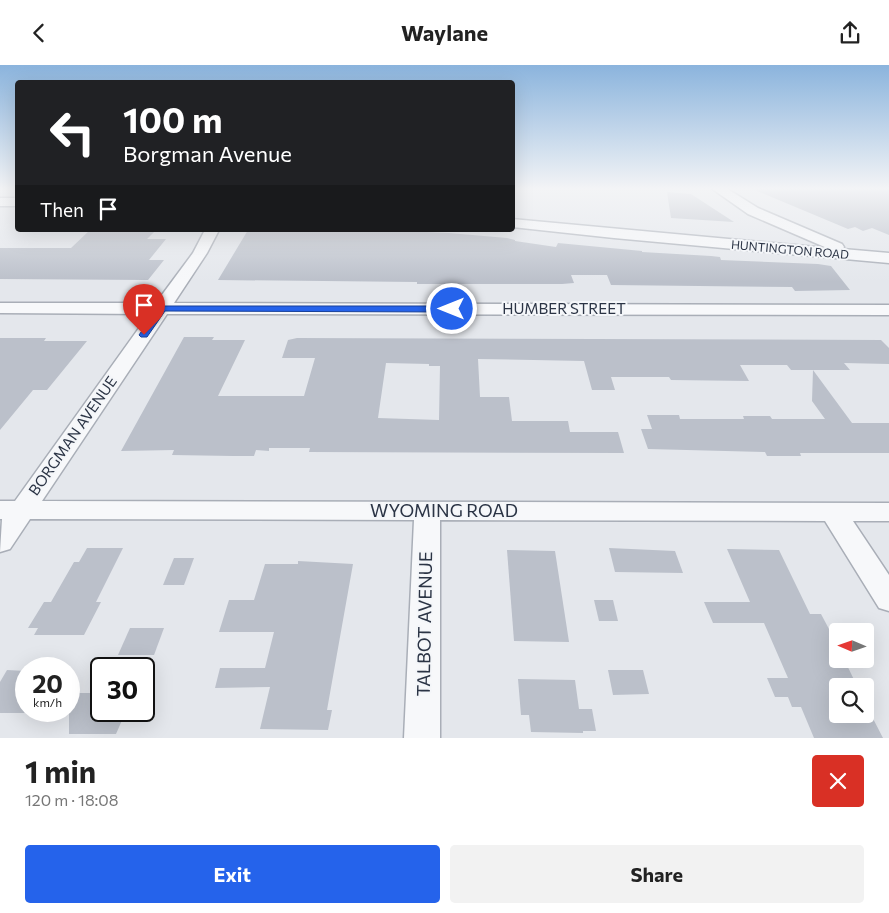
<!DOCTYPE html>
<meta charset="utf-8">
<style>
:root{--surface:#fff;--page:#f2f2f2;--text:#222;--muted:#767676;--accent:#2563eb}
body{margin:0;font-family:Commissioner,sans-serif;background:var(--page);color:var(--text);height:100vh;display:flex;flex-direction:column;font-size:19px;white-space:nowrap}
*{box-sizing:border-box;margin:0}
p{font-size:16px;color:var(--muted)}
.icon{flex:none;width:28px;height:28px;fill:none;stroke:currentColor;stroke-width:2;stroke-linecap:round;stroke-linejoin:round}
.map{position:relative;height:673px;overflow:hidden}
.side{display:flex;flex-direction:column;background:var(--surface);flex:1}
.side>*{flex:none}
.banner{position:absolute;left:15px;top:15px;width:500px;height:152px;border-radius:5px;box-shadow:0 5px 20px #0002;background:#202124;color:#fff;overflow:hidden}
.needle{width:32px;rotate:272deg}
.fabs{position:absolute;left:829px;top:558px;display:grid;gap:10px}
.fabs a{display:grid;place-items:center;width:45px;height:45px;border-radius:5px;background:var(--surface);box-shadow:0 5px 20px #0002;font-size:25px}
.speed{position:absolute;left:15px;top:592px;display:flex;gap:10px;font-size:25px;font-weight:700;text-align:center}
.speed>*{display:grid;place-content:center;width:65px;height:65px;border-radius:50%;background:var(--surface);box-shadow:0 5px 20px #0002;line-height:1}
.speed small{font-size:12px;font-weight:400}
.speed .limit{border:2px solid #111;border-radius:8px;background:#fff;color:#111}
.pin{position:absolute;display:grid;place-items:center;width:42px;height:42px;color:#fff;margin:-51px -21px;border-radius:50% 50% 50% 0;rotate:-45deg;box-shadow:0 0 5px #0007}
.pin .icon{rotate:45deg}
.me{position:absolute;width:55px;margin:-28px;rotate:270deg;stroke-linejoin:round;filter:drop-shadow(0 0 4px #0008)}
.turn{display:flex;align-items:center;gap:18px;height:105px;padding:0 25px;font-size:22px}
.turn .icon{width:65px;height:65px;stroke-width:2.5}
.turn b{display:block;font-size:35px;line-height:42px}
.then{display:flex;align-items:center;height:48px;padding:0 25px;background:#0003;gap:10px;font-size:19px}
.round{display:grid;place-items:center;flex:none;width:52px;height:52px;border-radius:5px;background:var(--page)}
.overview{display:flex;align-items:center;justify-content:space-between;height:85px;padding:0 25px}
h1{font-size:30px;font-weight:700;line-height:38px}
.cta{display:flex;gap:10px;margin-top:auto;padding:10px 25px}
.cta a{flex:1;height:58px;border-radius:5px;background:var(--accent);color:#fff;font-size:20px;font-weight:700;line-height:58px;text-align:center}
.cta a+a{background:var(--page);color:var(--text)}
header{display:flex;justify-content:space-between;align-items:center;height:65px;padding:0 25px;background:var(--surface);font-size:22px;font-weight:700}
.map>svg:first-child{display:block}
.building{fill:#bbc0ca;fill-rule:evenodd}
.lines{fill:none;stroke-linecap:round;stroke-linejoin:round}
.street-casing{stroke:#a9aeb7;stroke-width:3}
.street{fill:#f7f8fa;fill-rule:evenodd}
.route{fill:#2563eb;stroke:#184099}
.labels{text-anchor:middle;stroke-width:4;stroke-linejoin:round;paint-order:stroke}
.far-street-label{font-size:12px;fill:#2b3445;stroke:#f4f6f9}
.street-label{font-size:15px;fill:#2b3445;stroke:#f4f6f9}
.near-street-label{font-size:18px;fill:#2b3445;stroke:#f4f6f9}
</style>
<header><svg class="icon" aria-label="back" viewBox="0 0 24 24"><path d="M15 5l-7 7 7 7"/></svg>Waylane<svg class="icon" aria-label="share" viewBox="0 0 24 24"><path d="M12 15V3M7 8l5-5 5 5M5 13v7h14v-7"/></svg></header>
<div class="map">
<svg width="889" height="673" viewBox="0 0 889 673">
<rect width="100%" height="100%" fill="#e4e7ec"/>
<g class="building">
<path d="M750,123H889V170L872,163L863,166L855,162L848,164Z"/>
<path d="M667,127L691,129L734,157L671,153Z"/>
<path d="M90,165H156L147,174H166L149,195H164L148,215L0,214V183H71Z"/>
<path d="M248,165H382L449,168L507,173L515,175V176L556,182L558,178L642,186V187L711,191L720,192L721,195L818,199L831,201L850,225L795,226L792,222L611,220L607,210H571L574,218L562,219H417V217L218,215Z"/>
<path d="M184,272H214L212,275H245L218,331H304L315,293H282L288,275L297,273L881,275L889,283V299L844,298L850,305H791L787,300H740L749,316L671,315L669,312H611L615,325H592L584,296L478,294L480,332H509L512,356H568L570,367H618L624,388L309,387L310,383H269V386L256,385L254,391H233L172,390L174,385L121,386ZM386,298L429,299V301H440L439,355L378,353Z"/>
<path d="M0,273H46L44,276H87L47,325H33L0,365Z"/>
<path d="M813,305L852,358H889V388H800L801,391H767L765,387L648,384L641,364H652L647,350H679L680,354H744L743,351H770L772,354H825L812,336Z"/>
<path d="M87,483H123L96,537H101L84,570H34L38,563H28L44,537H51L74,497H79Z"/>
<path d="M609,483L675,486L683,508L615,507Z"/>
<path d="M727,484L779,485L810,549H821L838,581V594H844L857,621H838V649H865V638L883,673H814L801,642H792L788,632H775L767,613H788L764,558H713L704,537H750Z"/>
<path d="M507,485L555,486L569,577L514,576Z"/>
<path d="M174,493H194L184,520H163Z"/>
<path d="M298,496L353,499L327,645H332L328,665L260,664L270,622L215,623L220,603H265L274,567H219L229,535H254L265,499H298Z"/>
<path d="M594,535H613L618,556H599Z"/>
<path d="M130,563H164L154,590H118Z"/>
<path d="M7,605L26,606V648H0V617Z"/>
<path d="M608,605H643L649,629L613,630Z"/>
<path d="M518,614L575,615L579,644H592L596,666H583V668L531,667L529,650H521Z"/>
<path d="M69,628H101V646H126L116,669H69Z"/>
</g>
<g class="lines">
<g class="street-casing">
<g id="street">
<path d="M711,123H726L758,143L842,179L844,182L843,184L889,188V198L614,173L512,162V154L827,183L748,149Z"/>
<rect x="0" y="133" width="18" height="8"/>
<path d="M205,165H219L207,188L174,238L889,240V250L167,249L42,436L889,438V456H853L889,510V546L879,543L825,456L440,455V673H404L414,455L30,454L10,484L0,487L2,454H0V436H15L149,249L0,248V238H156L193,188Z"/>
</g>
</g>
<use href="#street" class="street"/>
</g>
<linearGradient id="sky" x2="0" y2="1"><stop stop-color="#8bb4dd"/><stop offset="0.57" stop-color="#f3f4f6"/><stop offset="1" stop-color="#f3f4f6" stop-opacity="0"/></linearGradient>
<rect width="889" height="217" fill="url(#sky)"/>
<path class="route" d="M159,241H452L456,244L452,247L165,246L147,272H141L139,270Z"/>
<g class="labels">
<g class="far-street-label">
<text transform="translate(790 185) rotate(5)" y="4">HUNTINGTON ROAD</text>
</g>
<g class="street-label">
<text x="564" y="249">HUMBER STREET</text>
<text transform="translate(73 371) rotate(-55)" y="5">BORGMAN AVENUE</text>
</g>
<g class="near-street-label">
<text x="444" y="452">WYOMING ROAD</text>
<text transform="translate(425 559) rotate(-89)" y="6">TALBOT AVENUE</text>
</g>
</g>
</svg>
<div class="fabs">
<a><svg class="needle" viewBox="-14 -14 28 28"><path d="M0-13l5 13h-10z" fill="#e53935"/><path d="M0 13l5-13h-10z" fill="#767676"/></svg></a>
<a><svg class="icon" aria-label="search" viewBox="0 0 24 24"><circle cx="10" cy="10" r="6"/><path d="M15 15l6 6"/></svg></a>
</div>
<div class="speed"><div>20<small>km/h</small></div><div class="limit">30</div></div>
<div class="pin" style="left:144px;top:270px;background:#d93025"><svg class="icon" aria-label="arrive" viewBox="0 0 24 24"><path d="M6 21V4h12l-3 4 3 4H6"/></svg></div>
<svg class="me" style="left:452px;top:244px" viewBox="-20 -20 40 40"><circle r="17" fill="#2563eb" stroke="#fff" stroke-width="3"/><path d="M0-11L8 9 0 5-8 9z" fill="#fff"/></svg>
<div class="banner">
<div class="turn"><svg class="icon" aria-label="left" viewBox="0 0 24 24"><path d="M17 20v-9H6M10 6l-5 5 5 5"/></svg><div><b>100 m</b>Borgman Avenue</div></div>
<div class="then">Then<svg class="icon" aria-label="arrive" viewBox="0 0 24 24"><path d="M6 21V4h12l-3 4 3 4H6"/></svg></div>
</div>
</div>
<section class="side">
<div class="overview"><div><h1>1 min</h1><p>120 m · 18:08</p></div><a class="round" style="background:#d93025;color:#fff"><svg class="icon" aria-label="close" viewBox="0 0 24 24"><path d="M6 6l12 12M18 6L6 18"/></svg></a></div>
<div class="cta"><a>Exit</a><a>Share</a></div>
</section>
